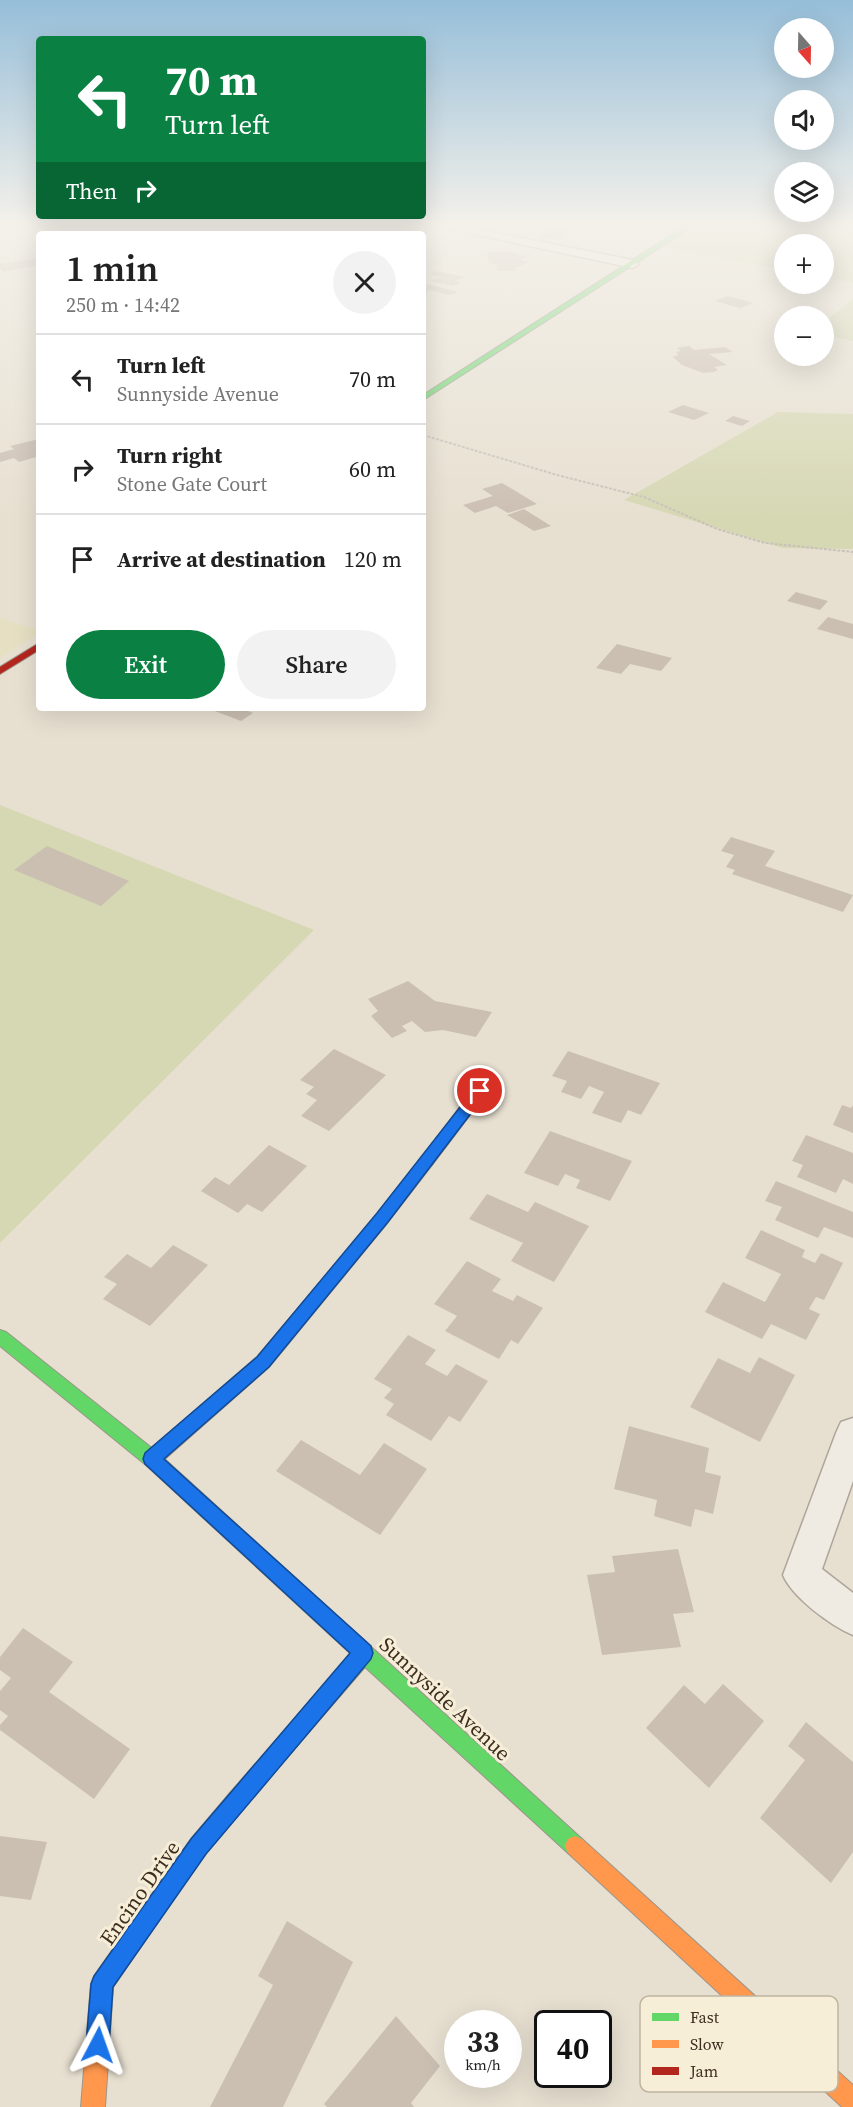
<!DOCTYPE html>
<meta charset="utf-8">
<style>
:root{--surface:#fff;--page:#f2f2f2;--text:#222;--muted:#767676;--line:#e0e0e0;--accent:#0b8043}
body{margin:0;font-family:"Source Serif 4",serif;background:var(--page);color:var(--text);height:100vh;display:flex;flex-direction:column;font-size:22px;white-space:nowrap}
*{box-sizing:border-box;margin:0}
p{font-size:20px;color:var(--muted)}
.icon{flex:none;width:33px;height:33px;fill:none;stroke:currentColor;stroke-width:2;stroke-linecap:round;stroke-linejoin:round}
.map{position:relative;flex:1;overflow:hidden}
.details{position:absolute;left:36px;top:231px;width:390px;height:480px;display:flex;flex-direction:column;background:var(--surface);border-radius:6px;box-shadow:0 6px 24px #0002}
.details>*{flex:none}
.hud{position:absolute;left:36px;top:36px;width:390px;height:183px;border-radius:6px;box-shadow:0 6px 24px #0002;background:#0b8043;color:#fff;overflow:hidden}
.needle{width:39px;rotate:160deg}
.buttons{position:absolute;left:774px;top:18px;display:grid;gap:12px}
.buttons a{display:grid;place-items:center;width:60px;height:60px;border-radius:50%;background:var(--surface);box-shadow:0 6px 24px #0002;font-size:30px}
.speed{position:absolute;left:444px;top:2010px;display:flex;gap:12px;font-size:30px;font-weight:700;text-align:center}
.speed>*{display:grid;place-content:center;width:78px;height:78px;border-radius:50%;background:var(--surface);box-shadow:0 6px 24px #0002;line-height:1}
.speed small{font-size:15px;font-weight:400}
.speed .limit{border:3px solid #111;border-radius:9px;background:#fff;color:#111}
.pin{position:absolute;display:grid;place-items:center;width:51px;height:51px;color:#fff;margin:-26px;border:3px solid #fff;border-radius:50%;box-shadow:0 2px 6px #0007}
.me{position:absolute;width:66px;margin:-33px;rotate:4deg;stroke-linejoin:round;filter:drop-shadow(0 0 4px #0008)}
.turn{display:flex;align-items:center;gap:21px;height:126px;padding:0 30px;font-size:27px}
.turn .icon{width:78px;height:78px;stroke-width:2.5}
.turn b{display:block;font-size:42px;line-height:51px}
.then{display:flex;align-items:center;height:57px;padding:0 30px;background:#0003;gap:12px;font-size:22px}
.round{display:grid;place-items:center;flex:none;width:63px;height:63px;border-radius:32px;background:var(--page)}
.summary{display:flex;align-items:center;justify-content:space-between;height:102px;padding:0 30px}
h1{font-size:36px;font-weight:600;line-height:45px}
.cta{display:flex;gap:12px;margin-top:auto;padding:12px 30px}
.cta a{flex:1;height:69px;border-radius:36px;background:var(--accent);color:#fff;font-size:24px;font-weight:600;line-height:69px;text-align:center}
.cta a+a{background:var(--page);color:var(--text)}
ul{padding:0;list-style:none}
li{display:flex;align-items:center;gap:18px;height:90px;padding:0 30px;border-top:2px solid var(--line)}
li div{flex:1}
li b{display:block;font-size:22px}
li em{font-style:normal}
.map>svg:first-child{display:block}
.farmland{fill:#e6dfc2}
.green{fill:#d6d7b3}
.building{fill:#cbbfb2}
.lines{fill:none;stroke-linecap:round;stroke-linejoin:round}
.street-casing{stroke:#ada599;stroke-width:3}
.fast-casing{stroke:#9c958a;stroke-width:2}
.slow-casing{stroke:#9c958a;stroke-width:2}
.jam-casing{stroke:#9c958a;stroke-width:2}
.path{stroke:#c8c2b9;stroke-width:2;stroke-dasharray:3 1.5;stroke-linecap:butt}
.street{fill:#efebe3;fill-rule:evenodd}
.fast{fill:#63d668;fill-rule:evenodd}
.slow{fill:#ff974d;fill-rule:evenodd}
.jam{fill:#b3261e;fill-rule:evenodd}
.route{fill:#1a73e8;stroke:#114b97;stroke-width:1.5}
.labels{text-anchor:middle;stroke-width:6;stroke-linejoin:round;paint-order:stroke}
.near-street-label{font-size:21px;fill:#3d2e20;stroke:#f7eed8}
.key{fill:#f7eed8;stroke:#bfb4a1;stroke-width:1.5}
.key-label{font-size:16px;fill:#3d2e20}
</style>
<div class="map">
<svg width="853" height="2107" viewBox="0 0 853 2107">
<rect width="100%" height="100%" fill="#e7e0d1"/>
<path class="farmland" d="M0,618L39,631V633L0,658Z"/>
<g class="green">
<path d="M692,225H853V283L824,277V244H784V270L662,247Z"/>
<path d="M853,299V341L824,335V322Z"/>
<path d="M778,412L853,414V549L783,548L624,500Z"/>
<path d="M0,805L314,930L0,1243Z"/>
</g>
<g class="building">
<path d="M546,225H562L566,239H542L540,234L548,233Z"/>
<path d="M487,252H510L527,257L519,260L529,262L515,268L516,271H498L496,264H489Z"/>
<path d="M39,258V265L3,272L0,269V264Z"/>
<path d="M438,271L465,277L455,281L461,283L453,286L432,281L441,277L429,274Z"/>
<path d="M423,283L458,292L450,295L430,290L423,293Z"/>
<path d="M728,296L753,303L740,308L715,301Z"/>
<path d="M689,346L694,350L725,347L733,352L709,354L727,365L714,367L718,370L714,372L703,373L682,365L673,357L678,355L676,352L681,351L677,348Z"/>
<path d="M683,405L709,413L694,420L668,412Z"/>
<path d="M733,416L750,421L742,426L725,421Z"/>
<path d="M39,439V456L19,462L14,458L0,462V453L14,449L10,446Z"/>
<path d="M502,483L537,504L508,513L496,506L475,513L463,505L493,496L482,489Z"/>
<path d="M524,509L551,526L534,531L507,515Z"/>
<path d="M796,592L828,601L820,610L787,601Z"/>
<path d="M828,617L853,624V639L817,629Z"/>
<path d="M617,644L672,658L661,671L630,664L621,674L596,668Z"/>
<path d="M214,708H249L246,710L253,713L241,721L212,710Z"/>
<path d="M731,837L775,851L765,866L853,895L843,912L732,874L735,870L726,867L734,855L721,851Z"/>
<path d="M47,846L129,881L101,906L14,870Z"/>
<path d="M408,981L435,1001L492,1012L476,1037L443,1030L425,1032L412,1021L402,1026L407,1031L392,1038L371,1016L378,1011L368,999Z"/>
<path d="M334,1049L386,1075L329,1131L301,1116L317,1100L306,1094L314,1087L300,1080Z"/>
<path d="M568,1051L660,1083L641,1115L628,1110L621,1123L592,1113L604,1092L589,1086L581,1099L561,1092L567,1081L552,1076Z"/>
<path d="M842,1105L851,1108L853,1105V1133L833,1125Z"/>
<path d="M550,1131L632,1161L610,1201L576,1188L580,1180L565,1174L558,1186L524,1173Z"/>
<path d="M806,1135L853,1153V1184L843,1179L836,1193L797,1177L803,1165L792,1161Z"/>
<path d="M269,1145L307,1166L262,1212L247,1204L238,1213L201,1191L215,1177L229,1185Z"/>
<path d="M776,1181L853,1212V1238L824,1227L818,1238L775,1220L782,1207L765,1201Z"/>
<path d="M487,1194L528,1212L535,1202L589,1226L554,1282L511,1261L523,1243L469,1219Z"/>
<path d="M761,1230L805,1250L802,1257L815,1263L821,1253L843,1263L824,1300L816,1297L809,1309L820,1314L806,1340L771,1324L762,1339L705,1312L723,1282L765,1302L781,1274L745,1258Z"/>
<path d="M173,1245L208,1265L150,1326L103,1299L117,1284L104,1277L127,1254L151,1268Z"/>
<path d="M467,1261L501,1279L492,1291L513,1301L517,1295L543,1308L518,1344L511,1340L499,1359L445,1331L457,1316L434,1304Z"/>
<path d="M408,1335L436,1350L425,1364L447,1376L456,1364L488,1381L460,1422L449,1416L431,1441L386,1415L394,1404L384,1398L392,1389L374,1379Z"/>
<path d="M759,1357L795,1375L760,1442L690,1407L718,1358L750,1373Z"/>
<path d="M629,1426L709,1448L705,1472L721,1476L713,1514L695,1509L691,1527L654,1516L657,1500L614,1489Z"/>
<path d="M301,1440L360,1475L384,1443L427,1469L380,1535L276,1471Z"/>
<path d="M678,1549L694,1612L673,1614L681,1647L602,1655L587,1575L615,1572L612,1556Z"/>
<path d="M23,1628L73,1662L49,1692L130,1749L94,1799L0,1730V1725L8,1716L0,1710V1691L11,1678L0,1670V1657Z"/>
<path d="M723,1684L764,1721L709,1788L646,1728L684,1685L705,1704Z"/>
<path d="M806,1722L853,1762V1852L831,1883L760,1818L805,1760L788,1746Z"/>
<path d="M0,1836L47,1842L31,1900L0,1896Z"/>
<path d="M287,1921L353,1962L283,2107H210L273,1985L258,1976Z"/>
<path d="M396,2016L440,2066L411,2103L414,2107H327L324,2104Z"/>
</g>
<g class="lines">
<g class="street-casing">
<g id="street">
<path d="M431,225H456L633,260L639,264L633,268Z"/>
<path d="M853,1418V1481L822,1569L853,1593V1635C831,1626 792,1597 783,1575L836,1433L841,1422Z"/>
</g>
</g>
<g class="fast-casing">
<g id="fast">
<path d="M687,225H695L423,400V395Z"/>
<path d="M0,1330L6,1332L158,1453L582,1839L585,1846L582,1853L575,1856L568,1853L365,1667L244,1807L237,1810L230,1807L227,1800L230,1793L351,1654L146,1465L0,1346Z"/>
</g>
</g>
<g class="slow-casing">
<g id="slow">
<path d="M427,1155L432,1157L434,1161L432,1165L388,1222L269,1367L158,1465L152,1467L146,1465L143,1459L146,1453L257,1357L378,1214L422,1157Z"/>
<path d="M237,1790L244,1793L247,1800L244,1807L205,1853L113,1987L105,2107H81L91,1984L94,1976L191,1839L230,1793Z"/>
<path d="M575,1836L582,1839L853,2085V2107H842L568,1853L565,1846L568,1839Z"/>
</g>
</g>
<g class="jam-casing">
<g id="jam">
<path d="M39,643V650L0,674V667Z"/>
<path d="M480,1086L487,1091L485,1095L432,1165H422L420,1161L422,1157L475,1087Z"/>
</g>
</g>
<path class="path" d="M423,435L557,475L644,497L717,529L765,543L853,552"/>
<use href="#street" class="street"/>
<use href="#fast" class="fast"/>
<use href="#slow" class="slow"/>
<use href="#jam" class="jam"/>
</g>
<linearGradient id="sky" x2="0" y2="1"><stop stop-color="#96bed9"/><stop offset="0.43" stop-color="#f4f1ea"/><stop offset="1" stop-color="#f4f1ea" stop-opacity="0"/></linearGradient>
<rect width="853" height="520" fill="url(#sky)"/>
<path class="route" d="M480,1086L487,1091L485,1095L388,1222L269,1367L164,1459L371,1646L373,1653L371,1659L206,1854L113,1987L109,2045L106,2053L98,2057L89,2053L86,2045L91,1984L94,1976L191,1839L350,1653L145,1464L143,1459L145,1453L257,1357L377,1213L475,1088Z"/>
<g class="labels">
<g class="near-street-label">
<text transform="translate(445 1699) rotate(43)" y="7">Sunnyside Avenue</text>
<text transform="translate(140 1893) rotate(-55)" y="7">Encino Drive</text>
</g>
</g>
<rect x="640" y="1996" width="198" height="96" rx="9" class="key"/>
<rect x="652" y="2013" width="27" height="8" fill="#63d668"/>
<rect x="652" y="2040" width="27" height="8" fill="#ff974d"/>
<rect x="652" y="2067" width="27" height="8" fill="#b3261e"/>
<g class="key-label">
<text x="690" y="2023">Fast</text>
<text x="690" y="2050">Slow</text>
<text x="690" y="2077">Jam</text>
</g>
</svg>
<div class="buttons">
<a><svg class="needle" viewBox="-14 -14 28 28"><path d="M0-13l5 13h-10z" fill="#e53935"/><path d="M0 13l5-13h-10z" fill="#767676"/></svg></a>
<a><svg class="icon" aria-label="sound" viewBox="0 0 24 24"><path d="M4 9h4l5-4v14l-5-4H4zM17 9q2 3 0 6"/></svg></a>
<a><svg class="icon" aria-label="layers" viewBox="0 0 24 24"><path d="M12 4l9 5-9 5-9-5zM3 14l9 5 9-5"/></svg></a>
<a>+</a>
<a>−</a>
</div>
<div class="speed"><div>33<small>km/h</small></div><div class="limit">40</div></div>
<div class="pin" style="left:480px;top:1091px;background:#d93025"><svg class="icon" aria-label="arrive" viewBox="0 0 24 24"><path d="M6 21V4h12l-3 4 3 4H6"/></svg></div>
<svg class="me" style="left:98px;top:2045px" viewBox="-20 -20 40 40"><path d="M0-17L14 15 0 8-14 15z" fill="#1a73e8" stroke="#fff" stroke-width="4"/></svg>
<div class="hud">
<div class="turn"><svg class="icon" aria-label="left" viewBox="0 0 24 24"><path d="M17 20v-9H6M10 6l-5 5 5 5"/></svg><div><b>70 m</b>Turn left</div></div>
<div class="then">Then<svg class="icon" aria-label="right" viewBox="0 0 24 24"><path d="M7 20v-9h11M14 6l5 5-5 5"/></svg></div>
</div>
<section class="details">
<div class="summary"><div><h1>1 min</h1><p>250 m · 14:42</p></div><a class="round"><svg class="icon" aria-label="close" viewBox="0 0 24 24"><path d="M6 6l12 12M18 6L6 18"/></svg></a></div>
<ul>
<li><svg class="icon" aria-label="left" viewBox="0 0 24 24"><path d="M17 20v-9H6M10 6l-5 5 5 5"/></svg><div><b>Turn left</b><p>Sunnyside Avenue</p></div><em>70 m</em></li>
<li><svg class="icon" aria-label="right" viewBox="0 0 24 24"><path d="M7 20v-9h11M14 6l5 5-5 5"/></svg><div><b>Turn right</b><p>Stone Gate Court</p></div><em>60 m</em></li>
<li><svg class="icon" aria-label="arrive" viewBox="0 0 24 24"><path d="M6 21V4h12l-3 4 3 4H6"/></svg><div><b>Arrive at destination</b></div><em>120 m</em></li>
</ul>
<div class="cta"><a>Exit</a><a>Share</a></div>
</section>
</div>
